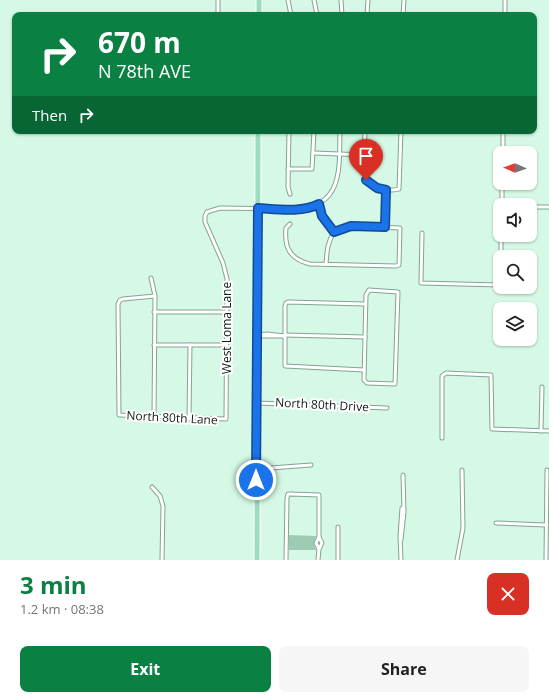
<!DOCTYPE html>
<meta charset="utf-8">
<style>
:root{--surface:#fff;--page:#f6f6f6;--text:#202124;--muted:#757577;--accent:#0b8043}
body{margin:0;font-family:"Open Sans",sans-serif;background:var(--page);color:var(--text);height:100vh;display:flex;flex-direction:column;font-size:15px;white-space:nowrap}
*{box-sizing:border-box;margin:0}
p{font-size:13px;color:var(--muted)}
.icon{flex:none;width:22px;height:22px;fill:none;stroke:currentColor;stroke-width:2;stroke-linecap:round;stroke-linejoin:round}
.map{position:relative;height:560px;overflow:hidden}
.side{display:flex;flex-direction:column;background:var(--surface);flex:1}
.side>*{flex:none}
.hud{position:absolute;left:12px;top:12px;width:525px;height:122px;border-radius:8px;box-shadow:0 1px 3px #0004;background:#0b8043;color:#fff;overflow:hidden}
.needle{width:26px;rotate:272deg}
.buttons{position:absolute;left:493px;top:146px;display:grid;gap:8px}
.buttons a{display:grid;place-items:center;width:44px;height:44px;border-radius:8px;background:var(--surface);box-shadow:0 1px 3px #0004;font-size:20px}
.pin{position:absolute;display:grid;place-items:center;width:34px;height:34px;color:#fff;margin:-41px -17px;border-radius:50% 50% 50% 0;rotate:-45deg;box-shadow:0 0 4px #0007}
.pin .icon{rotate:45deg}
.me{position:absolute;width:44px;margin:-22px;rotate:0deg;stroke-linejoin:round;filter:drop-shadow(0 0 3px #0008)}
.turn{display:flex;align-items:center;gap:14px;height:84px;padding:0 20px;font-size:18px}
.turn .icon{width:52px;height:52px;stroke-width:2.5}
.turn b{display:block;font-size:28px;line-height:34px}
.then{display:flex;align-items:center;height:38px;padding:0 20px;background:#0003;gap:8px;font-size:15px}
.round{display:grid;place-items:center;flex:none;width:42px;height:42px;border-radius:8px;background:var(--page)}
.summary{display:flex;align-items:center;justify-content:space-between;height:68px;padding:0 20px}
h1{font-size:24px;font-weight:700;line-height:30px;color:var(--accent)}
.primary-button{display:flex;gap:8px;margin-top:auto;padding:8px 20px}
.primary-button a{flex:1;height:46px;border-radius:8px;background:var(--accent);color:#fff;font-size:16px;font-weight:700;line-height:46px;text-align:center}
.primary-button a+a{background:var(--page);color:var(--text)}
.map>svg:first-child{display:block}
.green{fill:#9fcab4}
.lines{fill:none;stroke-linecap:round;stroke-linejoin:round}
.stream{stroke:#8ad1ae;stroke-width:1}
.minor-casing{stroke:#83a492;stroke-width:5}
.primary-casing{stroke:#fff;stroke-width:7}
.minor{stroke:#fff;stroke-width:3}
.primary{stroke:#9cdcbf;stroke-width:5}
.route-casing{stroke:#114b97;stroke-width:10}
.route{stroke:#1a73e8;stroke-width:7}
.labels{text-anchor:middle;stroke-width:4;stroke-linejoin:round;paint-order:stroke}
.street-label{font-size:12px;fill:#0e1a14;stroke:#fff}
</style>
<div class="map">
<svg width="549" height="560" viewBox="0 0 549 560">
<rect width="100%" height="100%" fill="#d5f9e6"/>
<path class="green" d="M289,535L316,536L314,543L316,550H289Z"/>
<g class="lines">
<g class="stream">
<path d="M311,543H313"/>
<path d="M289,544H293"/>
</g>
<g class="minor-casing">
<g id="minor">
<path d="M288,0L291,15"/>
<path d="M314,0L317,15"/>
<path d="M341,0L342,15"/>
<path d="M218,15V0"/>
<path d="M367,15L368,0"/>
<path d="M403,15L404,0"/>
<path d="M505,15V0"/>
<path d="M289,131L288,187L290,194"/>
<path d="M365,131C365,150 357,183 381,189C387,190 393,191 399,189L401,131"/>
<path d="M314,153L365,155"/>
<path d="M503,153V131"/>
<path d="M288,169H312L314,131"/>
<path d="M319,204L322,216L334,232"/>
<path d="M502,205V183"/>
<path d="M530,207H549"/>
<path d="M290,224L286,228C284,248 290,259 310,264L396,266L399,265L400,228L351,226L334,232"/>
<path d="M385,227L386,190"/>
<path d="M422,233L421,283L500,285"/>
<path d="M501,257V235"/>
<path d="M326,264C327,252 327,243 334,232"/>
<path d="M151,278L155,296L154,417"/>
<path d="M369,290L398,292L395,384L367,383L364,380L366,295Z"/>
<path d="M155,296L123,299L120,300L118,304L119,415L226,419L227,279L223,263L205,222V216L207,212L220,208L300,209C344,204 339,166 340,131"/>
<path d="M154,312H228"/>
<path d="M257,335L267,334L285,336"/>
<path d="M285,335L365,337"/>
<path d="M261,336H283"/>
<path d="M154,345H227"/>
<path d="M364,370L285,366V306L286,303L288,302L365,304"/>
<path d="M257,403L387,408"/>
<path d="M189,419L190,345"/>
<path d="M541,431L542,387"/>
<path d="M442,438V376L446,373L491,375L492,429L549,431"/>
<path d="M257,469L311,465"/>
<path d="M152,487L160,496L163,506L162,560"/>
<path d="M496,523L546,525"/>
<path d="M401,540L404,512L403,475"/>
<path d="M319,549L316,543L319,537"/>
<path d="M286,560L287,498L288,494H290L319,495V537L322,543L319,549L318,560"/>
<path d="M338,560V527"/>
<path d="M401,560L400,536L402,508"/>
<path d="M457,560L463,528L462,470"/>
<path d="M546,560L547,470"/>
</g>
</g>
<g class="primary-casing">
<g id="primary">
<path d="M259,15V0"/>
<path d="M257,560L258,131"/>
</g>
</g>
<use href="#minor" class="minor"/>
<use href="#primary" class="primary"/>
</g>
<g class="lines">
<g class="route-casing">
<path id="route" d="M256,480L258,208C276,209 302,213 319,204L322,216L334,232L351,226L385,227L386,190L377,188L366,180"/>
</g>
<use href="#route" class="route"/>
</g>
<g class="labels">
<g class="street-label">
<text transform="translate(227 328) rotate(-90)" y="4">West Loma Lane</text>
<text transform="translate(322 405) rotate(3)" y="4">North 80th Drive</text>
<text transform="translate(172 418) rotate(3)" y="4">North 80th Lane</text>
</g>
</g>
</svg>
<div class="buttons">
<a><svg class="needle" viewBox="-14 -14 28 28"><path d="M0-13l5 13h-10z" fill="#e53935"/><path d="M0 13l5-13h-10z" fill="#757577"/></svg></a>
<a><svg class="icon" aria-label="sound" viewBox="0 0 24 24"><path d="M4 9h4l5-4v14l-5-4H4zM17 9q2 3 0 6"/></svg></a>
<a><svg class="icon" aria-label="search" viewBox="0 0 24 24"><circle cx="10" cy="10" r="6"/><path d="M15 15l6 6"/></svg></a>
<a><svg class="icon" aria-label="layers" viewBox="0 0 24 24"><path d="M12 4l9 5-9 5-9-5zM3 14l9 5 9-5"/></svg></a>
</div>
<div class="pin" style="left:366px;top:180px;background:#d93025"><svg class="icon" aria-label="arrive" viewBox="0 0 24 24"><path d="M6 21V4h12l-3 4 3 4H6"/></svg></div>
<svg class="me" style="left:256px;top:480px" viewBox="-20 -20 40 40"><circle r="17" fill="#1a73e8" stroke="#fff" stroke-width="3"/><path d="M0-11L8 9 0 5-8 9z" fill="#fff"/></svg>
<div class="hud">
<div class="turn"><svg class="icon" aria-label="right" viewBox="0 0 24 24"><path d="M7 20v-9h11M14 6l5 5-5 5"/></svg><div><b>670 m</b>N 78th AVE</div></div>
<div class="then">Then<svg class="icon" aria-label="right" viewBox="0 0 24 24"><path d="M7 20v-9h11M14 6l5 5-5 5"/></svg></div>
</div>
</div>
<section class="side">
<div class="summary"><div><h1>3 min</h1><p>1.2 km · 08:38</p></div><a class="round" style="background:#d93025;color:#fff"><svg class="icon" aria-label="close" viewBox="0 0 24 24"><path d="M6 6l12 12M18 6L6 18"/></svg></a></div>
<div class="primary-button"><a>Exit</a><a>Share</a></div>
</section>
